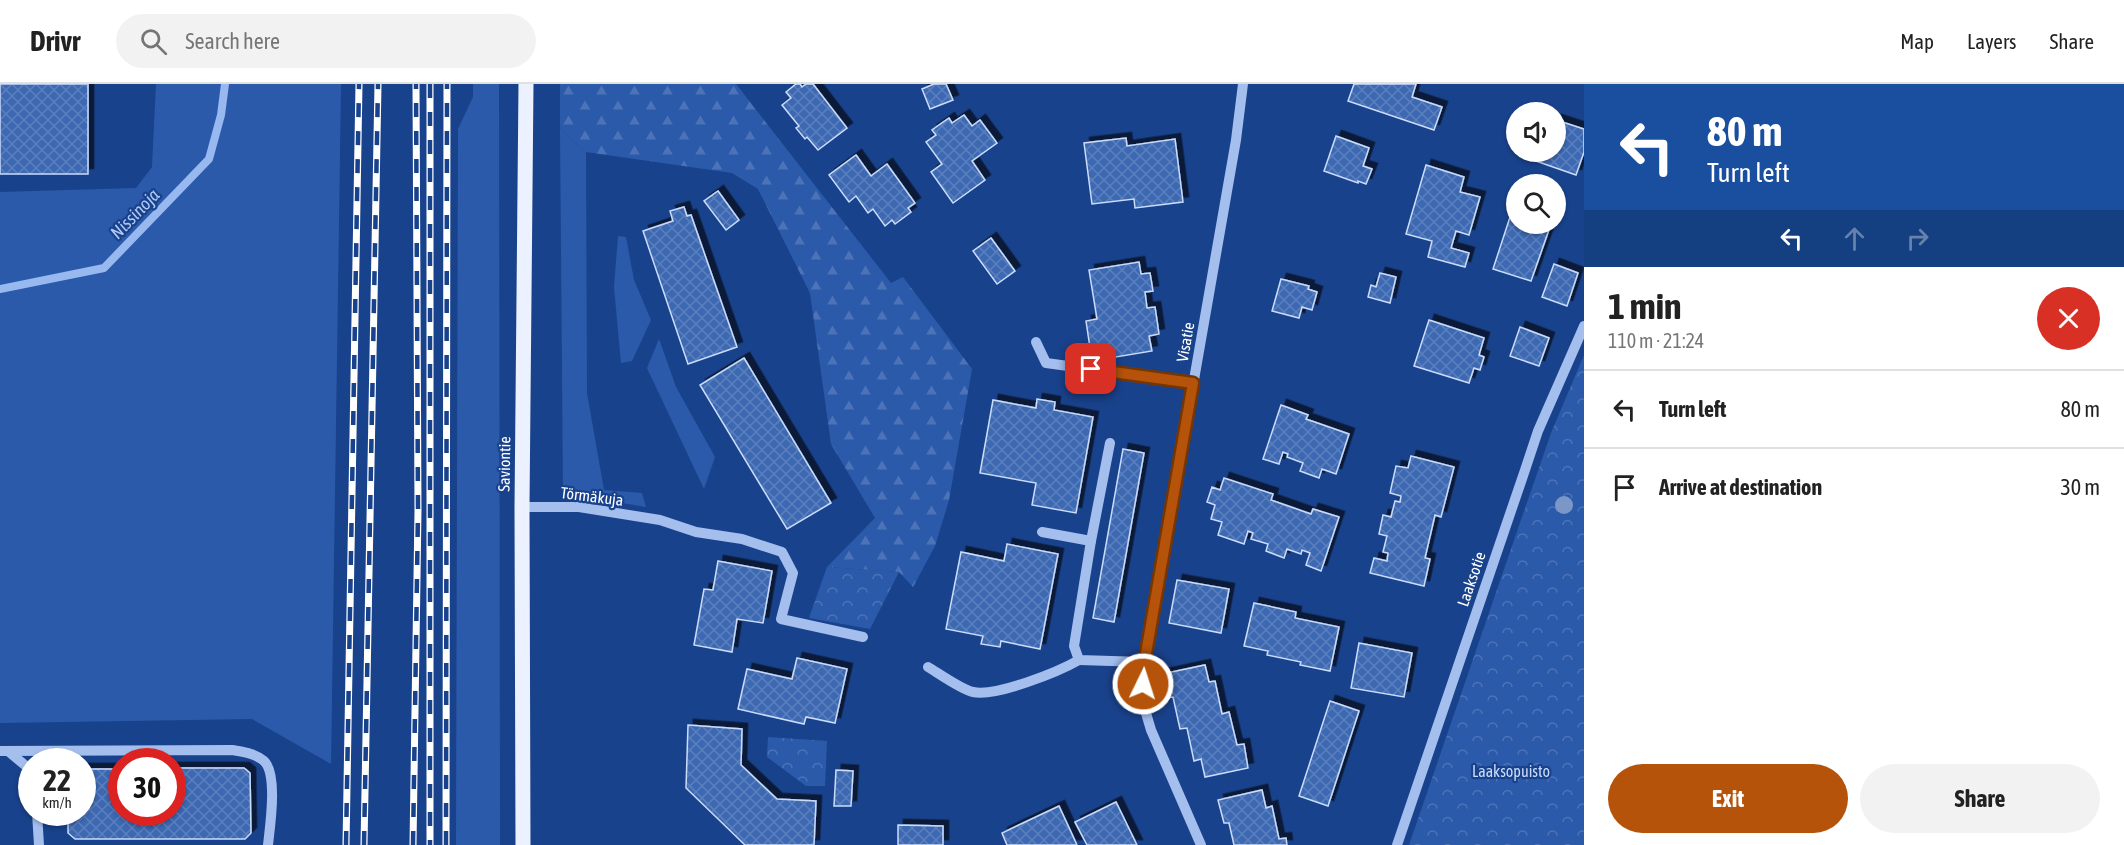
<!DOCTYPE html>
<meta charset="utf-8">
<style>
:root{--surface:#fff;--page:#f2f2f2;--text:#222;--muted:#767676;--line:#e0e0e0;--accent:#b45309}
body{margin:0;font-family:"Asap Condensed",sans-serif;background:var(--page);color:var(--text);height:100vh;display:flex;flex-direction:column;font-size:22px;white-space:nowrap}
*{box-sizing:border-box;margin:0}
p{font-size:20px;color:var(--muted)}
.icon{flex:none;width:33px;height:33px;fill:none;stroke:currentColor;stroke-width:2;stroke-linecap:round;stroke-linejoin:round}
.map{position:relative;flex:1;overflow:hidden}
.side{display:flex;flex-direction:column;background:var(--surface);width:540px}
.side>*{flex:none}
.banner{background:#1a4fa0;color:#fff;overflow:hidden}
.fabs{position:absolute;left:1506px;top:18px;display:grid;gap:12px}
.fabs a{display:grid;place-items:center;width:60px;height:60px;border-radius:50%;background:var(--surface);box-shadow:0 2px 4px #0004;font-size:30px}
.speed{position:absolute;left:18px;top:664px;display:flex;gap:12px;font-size:30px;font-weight:700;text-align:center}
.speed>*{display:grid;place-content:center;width:78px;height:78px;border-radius:50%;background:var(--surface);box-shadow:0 2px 4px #0004;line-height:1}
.speed small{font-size:15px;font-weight:400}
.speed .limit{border:9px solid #d22;background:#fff;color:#111}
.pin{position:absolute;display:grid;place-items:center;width:51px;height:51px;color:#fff;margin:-26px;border-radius:12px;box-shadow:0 3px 9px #0006}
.me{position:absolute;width:66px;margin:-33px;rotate:4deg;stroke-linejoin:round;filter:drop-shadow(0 0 4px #0008)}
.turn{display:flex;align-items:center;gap:21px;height:126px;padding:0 24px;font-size:27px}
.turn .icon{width:78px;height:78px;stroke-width:2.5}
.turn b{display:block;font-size:42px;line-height:51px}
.lanes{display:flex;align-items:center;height:57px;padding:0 24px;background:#0003;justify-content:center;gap:30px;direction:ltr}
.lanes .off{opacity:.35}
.round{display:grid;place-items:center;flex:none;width:63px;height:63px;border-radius:32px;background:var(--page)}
.headline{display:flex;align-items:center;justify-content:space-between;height:102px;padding:0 24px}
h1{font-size:36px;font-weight:700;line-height:45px}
.primary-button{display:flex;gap:12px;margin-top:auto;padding:12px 24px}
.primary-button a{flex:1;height:69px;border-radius:36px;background:var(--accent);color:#fff;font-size:24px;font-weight:700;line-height:69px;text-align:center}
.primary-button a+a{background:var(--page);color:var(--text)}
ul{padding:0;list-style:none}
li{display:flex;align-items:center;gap:18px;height:78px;padding:0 24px;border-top:2px solid var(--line)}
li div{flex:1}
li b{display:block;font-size:22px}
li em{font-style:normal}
header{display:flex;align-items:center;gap:36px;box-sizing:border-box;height:84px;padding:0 30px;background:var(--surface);border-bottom:2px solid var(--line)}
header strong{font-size:28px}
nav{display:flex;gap:33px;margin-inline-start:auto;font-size:21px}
.search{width:420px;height:54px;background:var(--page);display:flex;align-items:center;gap:15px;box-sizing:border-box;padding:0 21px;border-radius:33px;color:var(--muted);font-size:22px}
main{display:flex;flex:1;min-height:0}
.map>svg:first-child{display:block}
.green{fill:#2c5aaa}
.forest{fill:url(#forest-firs)}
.park{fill:url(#park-crowns)}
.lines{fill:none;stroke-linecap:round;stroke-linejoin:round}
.stream{stroke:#97b9f0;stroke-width:8}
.building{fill:url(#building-cross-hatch);stroke:#cadcfa;stroke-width:1.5;filter:url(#shadow)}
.minor{stroke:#a4bfee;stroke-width:10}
.major{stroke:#ebf1ff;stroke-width:15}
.rail-casing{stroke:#fff;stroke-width:7}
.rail{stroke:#19428c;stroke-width:4.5;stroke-dasharray:14;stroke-linecap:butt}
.tree{fill:#7a97c8}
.route-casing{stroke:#753606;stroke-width:15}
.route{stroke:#b45309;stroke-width:10}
.labels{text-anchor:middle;stroke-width:4.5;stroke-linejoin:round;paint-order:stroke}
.street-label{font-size:16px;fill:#fff;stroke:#19428c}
.park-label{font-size:16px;fill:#cadcfa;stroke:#19428c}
.water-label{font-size:18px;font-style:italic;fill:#b0caf5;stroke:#19428c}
</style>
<header>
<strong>Drivr</strong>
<div class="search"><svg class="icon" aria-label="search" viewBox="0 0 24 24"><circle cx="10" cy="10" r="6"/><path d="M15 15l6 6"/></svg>Search here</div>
<nav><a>Map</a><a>Layers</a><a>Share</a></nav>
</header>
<main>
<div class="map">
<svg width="1584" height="761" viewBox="0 0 1584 761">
<defs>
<pattern id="forest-firs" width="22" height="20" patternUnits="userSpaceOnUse" patternTransform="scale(1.5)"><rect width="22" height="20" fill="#2c5aaa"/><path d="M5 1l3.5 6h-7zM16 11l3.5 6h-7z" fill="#4c73b7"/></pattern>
<pattern id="park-crowns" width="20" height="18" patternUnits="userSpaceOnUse" patternTransform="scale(1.5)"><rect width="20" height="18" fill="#2c5aaa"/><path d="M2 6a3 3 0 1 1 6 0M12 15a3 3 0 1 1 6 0" fill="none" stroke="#4c73b7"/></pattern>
<pattern id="building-cross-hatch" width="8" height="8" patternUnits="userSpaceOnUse" patternTransform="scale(1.5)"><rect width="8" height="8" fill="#3e68b2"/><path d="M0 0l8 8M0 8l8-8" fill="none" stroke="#5b7fbe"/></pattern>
<filter id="shadow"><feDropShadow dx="5.5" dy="-5.5" stdDeviation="0" flood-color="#0009"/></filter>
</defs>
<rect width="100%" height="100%" fill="#19428c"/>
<g class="green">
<path d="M156,0H341L331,680L252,635L0,639V108L136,104L152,83Z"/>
<path d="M473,0H499L500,761H456L458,45L473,13Z"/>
<path d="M560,45L586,68L587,309L604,406L642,409L646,423L563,409Z"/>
<path d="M618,152L626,153L634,196L651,236L632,277L621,279L614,203Z"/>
<path d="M659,255L676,303L715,373L704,405L647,284Z"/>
</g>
<path class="forest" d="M560,0H736L891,199L903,193L972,285L949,416L935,462L913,503L899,488L827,483L875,434L831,360L810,209L758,105L732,89L586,68L560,45Z"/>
<g class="park">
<path d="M1584,271V761H1409L1551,349Z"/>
<path d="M827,483L899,488L870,545L809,534Z"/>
<path d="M768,653L827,657L825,702H806L767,673Z"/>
</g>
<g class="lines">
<path class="stream" d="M0,205L104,184L209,75L221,31L225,0"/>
</g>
<g class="building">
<rect x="0" y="0" width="88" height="90"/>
<path d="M796,0H800L802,3L806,0H813L847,44L818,66L807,53L805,55L796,44L799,42L782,21L791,14L786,8Z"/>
<path d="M934,0H946L953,16L930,25L922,5Z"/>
<path d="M1354,0H1416L1412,13L1442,23L1434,46L1348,17Z"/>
<path d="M964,31L972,42L980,36L997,59L972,77L985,96L953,119L931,88L942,80L926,58L936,51L932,46L949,34L952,39Z"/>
<path d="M1556,36L1584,45V68L1576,91L1533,76L1536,68H1556Z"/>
<path d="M1336,52L1369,64L1363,82L1372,85L1366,100L1358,97V99L1324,87Z"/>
<path d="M1126,54L1127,62L1175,55L1183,118L1135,124L1134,115L1092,120L1084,59Z"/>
<path d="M856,71L871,92L887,80L915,119L908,124L911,128L895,140L892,136L885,142L873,125L868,129L856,112L849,118L829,91Z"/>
<path d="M1426,81L1464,93L1460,108L1480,113L1469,151L1456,147L1451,164L1469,169L1465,183L1428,173L1432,157L1406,150Z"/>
<path d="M718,107L739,136L726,146L704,117Z"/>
<path d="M684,123L687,132L691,131L737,263L688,280L643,147L673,137L670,127Z"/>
<path d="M1513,124L1516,125V140H1551L1531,197L1493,185Z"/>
<path d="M991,154L1015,187L997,200L973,167Z"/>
<path d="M1139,178L1141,190L1150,189L1153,207L1145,208L1147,224L1155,223L1159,250L1149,252L1152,267L1092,277L1086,237L1097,235L1089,186Z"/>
<path d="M1554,180L1578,189L1567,222L1542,213Z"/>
<path d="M1380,189L1396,193L1390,219L1368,213L1371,201L1376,203Z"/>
<path d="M1281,195L1309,202L1308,205L1317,208L1312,226L1302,223L1299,234L1272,227Z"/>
<path d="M1429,236L1484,254L1479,271L1484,273L1480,286L1474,284L1469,299L1414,282Z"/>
<path d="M1520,243L1549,254L1539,282L1510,272Z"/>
<path d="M744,274L831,419L787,445L700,301Z"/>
<path d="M1037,315L1055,318L1054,326L1093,333L1076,429L1032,421L1036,399L980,389L993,316L1036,324Z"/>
<path d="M1281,321L1308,331L1306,335L1349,350L1336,390L1322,385L1319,394L1300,387L1303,379L1287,373L1288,370L1283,368L1279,380L1263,375Z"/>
<path d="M1123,365L1144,369L1114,538L1093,534Z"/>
<path d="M1411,372L1454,383L1441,433L1435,431L1425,474L1430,475L1424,502L1370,489L1374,474L1387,477L1388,469L1383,468L1387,452L1379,450L1383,431L1391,433L1395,417L1400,418L1401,412L1390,409L1396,382L1408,384Z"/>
<path d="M1224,394L1273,410L1271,416L1311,430L1313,425L1339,433L1321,487L1306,481L1310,469L1302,466L1301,470L1287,465L1284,474L1266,467L1268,460L1251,455L1253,449L1248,447L1244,460L1218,451L1222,438L1211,435L1215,421L1207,418L1212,403L1220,406Z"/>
<path d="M1007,460L1058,470L1040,565L1001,557L1000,563L981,560L983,552L946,545L961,468L1004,477Z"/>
<path d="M718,477L772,487L763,539L737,535L732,568L694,561L704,505L713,506Z"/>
<path d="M1177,496L1229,505L1221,549L1169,539Z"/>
<path d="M1254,519L1296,528L1295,534L1339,543L1330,587L1300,581L1301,578L1267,571L1268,567L1244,562Z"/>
<path d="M1359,559L1412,569L1404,613L1351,604Z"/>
<path d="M797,574L847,585L835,639L806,633L804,640L738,625L747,585L792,595Z"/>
<path d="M1205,581L1209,598L1215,597L1222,630L1229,628L1237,661L1244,660L1248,684L1205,693L1201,675L1194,677L1187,644L1180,645L1173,613L1167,614L1162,590Z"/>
<path d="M1330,617L1359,627L1328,722L1299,712Z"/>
<path d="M688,641L742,645L741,681L777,715L816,717L814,761H745L686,704Z"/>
<path d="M172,684H244L250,689L251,749L245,755H75L68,749V729H82V685H122V729H172Z"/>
<path d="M836,686L853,687L851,722H834Z"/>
<path d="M1262,706L1266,724L1272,722L1279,755L1286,754L1287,761H1234L1229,739H1224L1218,716Z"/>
<path d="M1116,718L1137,761H1087L1075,738Z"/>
<path d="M1059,722L1077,761H1007L1002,749Z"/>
<path d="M898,741L943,742V761H898Z"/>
</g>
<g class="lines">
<g class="minor">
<path d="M1036,258L1046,279L1193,299"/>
<path d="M522,423H579L660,436L696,448L742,455L782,468L793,489L781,535L863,553"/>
<path d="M1042,448L1091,457L1110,359"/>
<path d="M1091,457L1074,562L1079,576L1144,578"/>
<path d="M928,583C938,589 962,606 973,608C996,613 1058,588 1079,576"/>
<path d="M0,667L232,666C243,668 255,669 264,677C278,690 270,742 268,761"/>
<path d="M8,667L26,682L32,700"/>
<path d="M37,729L39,761"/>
<path d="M1201,761L1151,646L1143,619L1144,581L1236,56L1243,0"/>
<path d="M1397,761L1525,386L1538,347L1584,242"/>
</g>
<path class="major" d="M523,761L522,423L526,0"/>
<g class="rail-casing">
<g id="rail">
<path d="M430,0V761"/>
<path d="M346,761L359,0"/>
<path d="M364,761L378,0"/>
<path d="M413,761L418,426L416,0"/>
<path d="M446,761L447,0"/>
</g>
</g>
<use href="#rail" class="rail"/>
</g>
<circle class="tree" cx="1564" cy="421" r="9"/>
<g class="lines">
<g class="route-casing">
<path id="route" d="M1091,285L1193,299L1144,581L1143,600"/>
</g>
<use href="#route" class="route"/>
</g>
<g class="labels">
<g class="street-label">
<text transform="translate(1185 258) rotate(-80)" y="6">Visatie</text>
<text transform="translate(504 380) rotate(-89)" y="6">Saviontie</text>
<text transform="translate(592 412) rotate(7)" y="6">Törmäkuja</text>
<text transform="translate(1471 495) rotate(-71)" y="6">Laaksotie</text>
</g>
<g class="park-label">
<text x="1511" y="693">Laaksopuisto</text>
</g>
<g class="water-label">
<text transform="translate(135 130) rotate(-46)" y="6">Nissinoja</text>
</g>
</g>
</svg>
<div class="fabs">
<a><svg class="icon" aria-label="sound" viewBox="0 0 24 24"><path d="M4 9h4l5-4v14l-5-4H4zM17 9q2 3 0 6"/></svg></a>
<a><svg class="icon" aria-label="search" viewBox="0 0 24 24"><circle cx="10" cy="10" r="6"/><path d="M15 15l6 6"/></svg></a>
</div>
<div class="speed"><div>22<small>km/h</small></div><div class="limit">30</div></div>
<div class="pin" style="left:1091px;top:285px;background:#d93025"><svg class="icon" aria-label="arrive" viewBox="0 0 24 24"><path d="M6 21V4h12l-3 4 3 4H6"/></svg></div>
<svg class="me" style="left:1143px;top:600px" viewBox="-20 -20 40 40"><circle r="17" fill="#b45309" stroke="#fff" stroke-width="3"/><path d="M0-11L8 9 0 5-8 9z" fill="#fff"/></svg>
</div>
<section class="side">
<div class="banner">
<div class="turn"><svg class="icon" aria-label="left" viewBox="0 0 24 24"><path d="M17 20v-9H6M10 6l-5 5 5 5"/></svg><div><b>80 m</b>Turn left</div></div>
<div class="lanes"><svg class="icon" aria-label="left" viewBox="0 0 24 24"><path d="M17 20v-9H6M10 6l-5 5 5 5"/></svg><svg class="icon off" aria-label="ahead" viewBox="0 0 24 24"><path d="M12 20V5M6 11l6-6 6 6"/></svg><svg class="icon off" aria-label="right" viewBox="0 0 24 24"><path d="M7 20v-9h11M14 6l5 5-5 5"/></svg></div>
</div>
<div class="headline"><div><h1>1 min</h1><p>110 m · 21:24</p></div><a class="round" style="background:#d93025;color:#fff"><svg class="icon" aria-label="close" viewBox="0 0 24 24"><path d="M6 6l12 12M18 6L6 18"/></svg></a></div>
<ul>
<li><svg class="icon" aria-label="left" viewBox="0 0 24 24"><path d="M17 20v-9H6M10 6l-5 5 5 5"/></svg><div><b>Turn left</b></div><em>80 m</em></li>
<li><svg class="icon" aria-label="arrive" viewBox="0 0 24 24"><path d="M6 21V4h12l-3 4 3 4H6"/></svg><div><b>Arrive at destination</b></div><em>30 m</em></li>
</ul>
<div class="primary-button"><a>Exit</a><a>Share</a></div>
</section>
</main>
